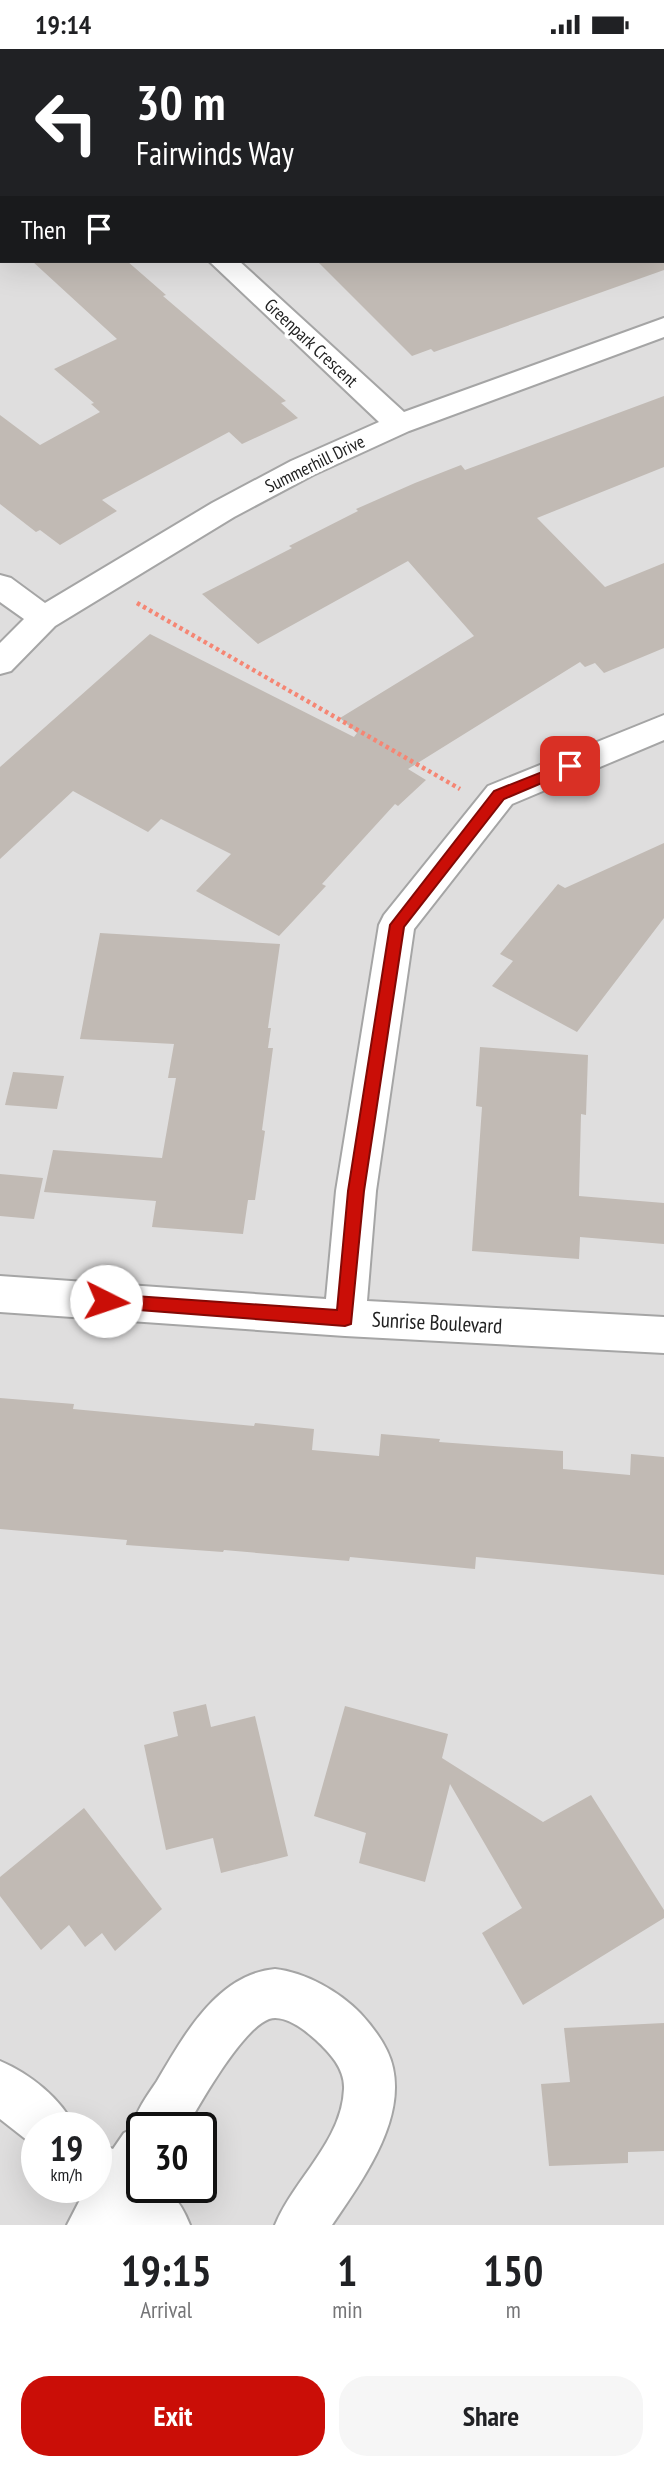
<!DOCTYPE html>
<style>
:root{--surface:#fff;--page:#f6f6f6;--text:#202124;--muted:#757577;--accent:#ca0e07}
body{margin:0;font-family:"PT Sans Narrow",sans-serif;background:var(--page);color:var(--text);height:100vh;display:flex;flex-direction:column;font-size:26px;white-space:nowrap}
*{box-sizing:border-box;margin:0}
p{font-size:23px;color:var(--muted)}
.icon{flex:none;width:38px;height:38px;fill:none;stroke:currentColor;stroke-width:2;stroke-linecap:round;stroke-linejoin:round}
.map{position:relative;height:2176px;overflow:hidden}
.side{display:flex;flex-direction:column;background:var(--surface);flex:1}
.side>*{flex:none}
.hud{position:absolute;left:0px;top:0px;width:665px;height:214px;box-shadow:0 7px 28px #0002;background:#202124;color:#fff;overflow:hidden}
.speed{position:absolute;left:21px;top:2063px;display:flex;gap:14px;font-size:35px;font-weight:700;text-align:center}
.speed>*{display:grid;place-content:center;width:91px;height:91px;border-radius:50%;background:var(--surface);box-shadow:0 7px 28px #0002;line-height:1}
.speed small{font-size:18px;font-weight:400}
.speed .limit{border:4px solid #111;border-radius:10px;background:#fff;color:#111}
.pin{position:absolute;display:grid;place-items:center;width:60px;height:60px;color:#fff;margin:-30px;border-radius:14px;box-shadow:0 4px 10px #0006}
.me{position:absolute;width:77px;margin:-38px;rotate:94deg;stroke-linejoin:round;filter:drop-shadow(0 0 5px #0008)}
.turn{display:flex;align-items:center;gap:24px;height:147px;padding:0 21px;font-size:32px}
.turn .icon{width:91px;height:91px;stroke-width:2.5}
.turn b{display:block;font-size:49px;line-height:60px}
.then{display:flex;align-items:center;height:66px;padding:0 21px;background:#0003;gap:14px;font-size:26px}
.eta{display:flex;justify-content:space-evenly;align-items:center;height:119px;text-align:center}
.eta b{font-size:42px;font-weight:800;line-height:49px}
.primary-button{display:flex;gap:14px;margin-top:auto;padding:14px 21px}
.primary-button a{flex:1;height:80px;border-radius:28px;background:var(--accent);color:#fff;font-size:28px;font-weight:800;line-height:80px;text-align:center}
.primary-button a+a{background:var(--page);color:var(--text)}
.status{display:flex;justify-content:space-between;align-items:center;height:49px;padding:0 35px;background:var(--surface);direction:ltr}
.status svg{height:19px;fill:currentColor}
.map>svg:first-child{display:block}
.residential{fill:#dfdede;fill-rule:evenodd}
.building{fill:#c1bab4}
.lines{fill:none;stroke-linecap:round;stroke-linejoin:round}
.minor-casing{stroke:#a5a5a5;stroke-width:4}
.path{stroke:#f58674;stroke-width:4.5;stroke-dasharray:3.5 3.5;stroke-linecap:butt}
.minor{fill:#fff;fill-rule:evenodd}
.route{fill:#ca0e07;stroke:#830905;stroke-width:2}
.labels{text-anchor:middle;stroke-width:7;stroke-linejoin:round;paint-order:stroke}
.far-street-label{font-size:18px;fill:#212121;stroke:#fff}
.street-label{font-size:21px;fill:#212121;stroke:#fff}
</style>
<div class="status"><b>19:14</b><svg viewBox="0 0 49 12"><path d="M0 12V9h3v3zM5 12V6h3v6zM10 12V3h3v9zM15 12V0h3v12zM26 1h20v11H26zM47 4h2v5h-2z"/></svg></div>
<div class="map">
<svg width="664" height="2176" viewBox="0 0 664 2176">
<rect width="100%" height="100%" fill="#f1eee8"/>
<path class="residential" d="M82,0H664V2176H0V31L2,212H663V2H78ZM37,2079H96V2138H37ZM142,2079H201V2138H142Z"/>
<g class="building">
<path d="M32,212H127L166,246L163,247L286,352L281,354L298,369L242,395L229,383L102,451L117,462L60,496L40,481L36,483L0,455V366L40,396L100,363L91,355L94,354L54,320L117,290Z"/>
<path d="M317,212H664V221L434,303L431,300L412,307Z"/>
<path d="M664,347V418L537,469L605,538L664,514V599L604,624L595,614L585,618L580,613L408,720L426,731L398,757L395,755L322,835L326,837L279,887L196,842L231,805L161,770L148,783L73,742L0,810V718L150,585L354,688L357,684L340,669L474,587L408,512L258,595L202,545L292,499L289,497L358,462L356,460L415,434L461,416L465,421Z"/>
<path d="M664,794V869L577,983L492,937L513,912L500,905L558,835L565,839Z"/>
<path d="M100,884L280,895L268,979H271L268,999H273L262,1081L265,1082L255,1151H248L243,1185L152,1178L156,1152L44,1143L53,1101L162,1109L176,1029H168L174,995L80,990Z"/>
<path d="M480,998L588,1006L586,1066L581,1065L579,1147L664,1154V1195L580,1188L579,1210L472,1202L482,1058L476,1057Z"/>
<path d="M13,1023L64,1027L57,1060L5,1056Z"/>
<path d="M0,1125L43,1129L34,1170L0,1167Z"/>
<path d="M0,1349L74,1355L73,1360L254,1377L255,1374L314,1380L312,1401L379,1407L381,1385L440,1390L439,1393L563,1402V1420L630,1426L631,1405L664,1408V1526L476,1508L475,1520L350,1508L349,1512L224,1501L223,1503L126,1496L127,1491L0,1480Z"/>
<path d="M206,1655L211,1678L255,1667L288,1807L221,1824L213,1789L166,1801L144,1696L178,1687L173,1663Z"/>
<path d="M345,1657L448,1685L442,1709L543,1773L591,1746L664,1861V1869L523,1956L482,1884L522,1859L450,1735L425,1833L359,1814L366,1784L314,1767Z"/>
<path d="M84,1759L162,1860L115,1902L102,1884L85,1898L69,1876L41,1901L0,1847V1828Z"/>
<path d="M664,1974V2102L628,2103V2114L549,2117L541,2035L570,2033L564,1979Z"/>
</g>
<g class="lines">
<g class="minor-casing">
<g id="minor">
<path d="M541,0H568L540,2Z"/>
<path d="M597,0H625L626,2H598Z"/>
<rect x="663" y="12" width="1" height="15"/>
<path d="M209,212H239L404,363L664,269V288L409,382L313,426L234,468L55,577L11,622L0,625V594L24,570L0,553V526L11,529L45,554L212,454L291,412L379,373Z"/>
<path d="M664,666V691L512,755L414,880L376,1142L367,1252L664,1268V1304L345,1287L0,1263V1227L326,1250L336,1142L379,876L384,866L488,737Z"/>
<path d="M275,1920C305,1923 340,1943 360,1964C374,1979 389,1999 393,2019C405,2074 361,2133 332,2176H275C294,2130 342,2092 344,2040C345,2020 330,2004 316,1991C306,1982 285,1965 269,1970C242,1980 201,2053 186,2079H142V2138C170,2138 180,2151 190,2176H67L84,2143L79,2138H96V2093L113,2100L124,2084L132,2080C135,2063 147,2047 157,2032C183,1988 217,1925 275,1920Z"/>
<path d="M0,2012C29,2024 62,2050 75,2079H37V2099L0,2070Z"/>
</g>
</g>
<path class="path" d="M137,554L460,740"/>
<use href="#minor" class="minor"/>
</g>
<path class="route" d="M570,712L577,717L575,720L504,750L404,878L364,1142L351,1275L345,1277L100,1258L98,1252L100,1247L106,1245L337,1261L348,1142L390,876L494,742Z"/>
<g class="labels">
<g class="far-street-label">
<text transform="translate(311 294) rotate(43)" y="6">Greenpark Crescent</text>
<text transform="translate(315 415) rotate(-26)" y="6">Summerhill Drive</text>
</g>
<g class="street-label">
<text transform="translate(437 1274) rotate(3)" y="7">Sunrise Boulevard</text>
</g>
</g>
</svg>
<div class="speed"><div>19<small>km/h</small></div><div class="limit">30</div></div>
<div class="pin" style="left:570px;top:717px;background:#d93025"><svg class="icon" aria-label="arrive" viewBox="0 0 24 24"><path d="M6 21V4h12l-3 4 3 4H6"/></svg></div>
<svg class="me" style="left:106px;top:1252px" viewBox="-20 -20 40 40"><circle r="19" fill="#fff"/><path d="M0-13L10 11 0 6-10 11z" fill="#ca0e07"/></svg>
<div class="hud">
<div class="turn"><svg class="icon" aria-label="left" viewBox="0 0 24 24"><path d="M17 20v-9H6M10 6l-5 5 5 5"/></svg><div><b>30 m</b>Fairwinds Way</div></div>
<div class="then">Then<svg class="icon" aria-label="arrive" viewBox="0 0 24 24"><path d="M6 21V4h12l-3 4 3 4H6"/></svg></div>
</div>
</div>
<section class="side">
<div class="eta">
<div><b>19:15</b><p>Arrival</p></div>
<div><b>1</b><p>min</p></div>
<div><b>150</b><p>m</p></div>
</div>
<div class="primary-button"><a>Exit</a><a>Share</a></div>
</section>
